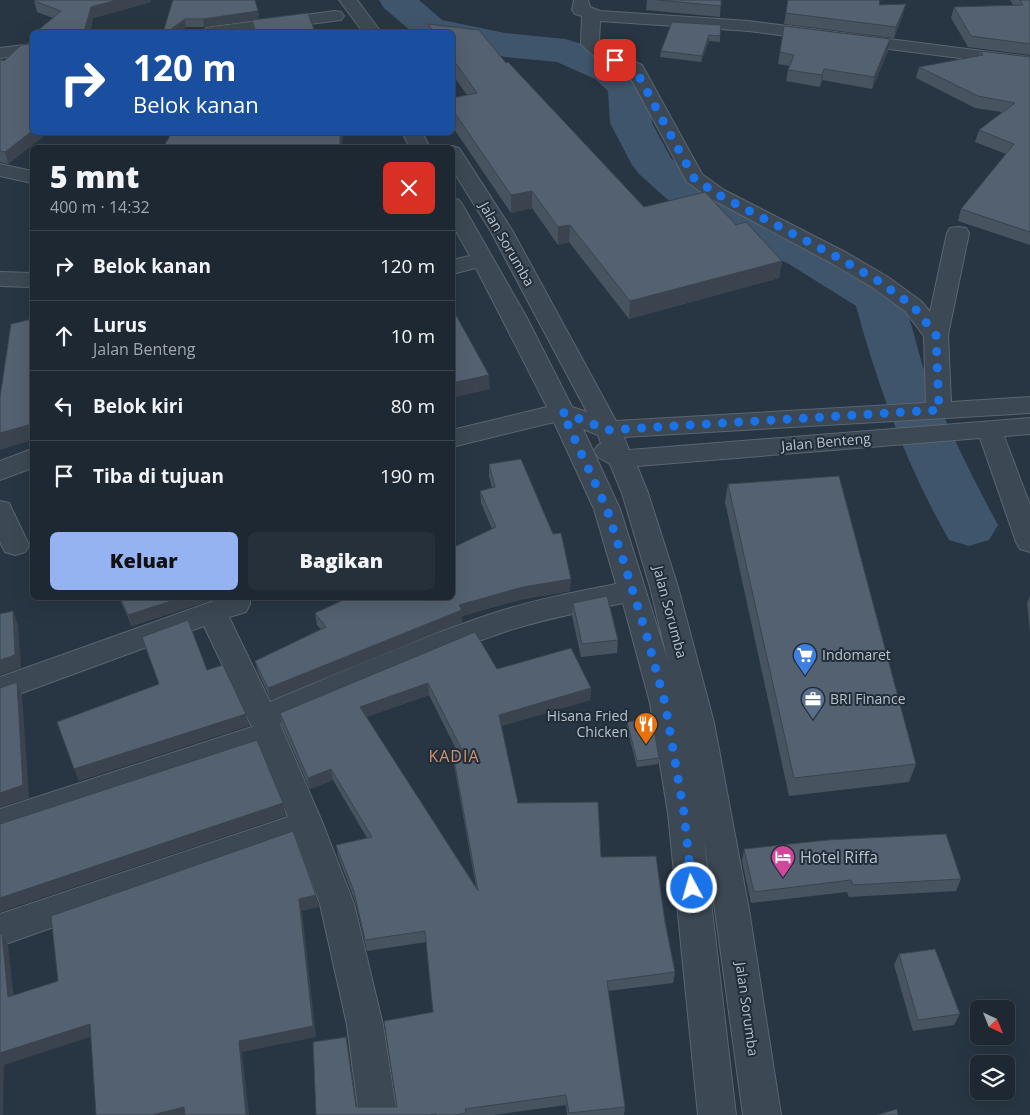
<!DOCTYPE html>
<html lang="id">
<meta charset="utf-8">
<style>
:root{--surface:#1e2832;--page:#26303a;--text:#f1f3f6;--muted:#a1a6ac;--line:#3c444d;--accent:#95b2f1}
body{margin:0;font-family:"Open Sans",sans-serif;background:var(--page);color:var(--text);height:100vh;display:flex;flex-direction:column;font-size:19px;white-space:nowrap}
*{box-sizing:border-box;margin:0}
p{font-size:16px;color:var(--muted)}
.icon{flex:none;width:28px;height:28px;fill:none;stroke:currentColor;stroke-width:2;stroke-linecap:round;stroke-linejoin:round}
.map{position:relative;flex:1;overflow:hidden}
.details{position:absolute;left:30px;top:145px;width:425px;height:455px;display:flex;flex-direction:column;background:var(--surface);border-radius:8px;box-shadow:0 5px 20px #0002,0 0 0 1px var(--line)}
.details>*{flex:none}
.guide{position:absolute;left:30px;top:30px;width:425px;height:105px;border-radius:8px;box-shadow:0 5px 20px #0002,0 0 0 1px var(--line);background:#1a4fa0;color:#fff;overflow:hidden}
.needle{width:32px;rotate:137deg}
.buttons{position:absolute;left:970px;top:1000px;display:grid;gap:10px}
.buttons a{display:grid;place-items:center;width:45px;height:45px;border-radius:8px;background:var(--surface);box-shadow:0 5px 20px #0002,0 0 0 1px var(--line);font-size:25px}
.pin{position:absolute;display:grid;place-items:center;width:42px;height:42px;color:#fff;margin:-21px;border-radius:10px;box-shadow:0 2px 8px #0006}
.me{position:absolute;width:55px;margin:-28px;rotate:354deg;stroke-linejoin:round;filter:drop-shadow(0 0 4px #0008)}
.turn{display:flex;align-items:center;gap:18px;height:105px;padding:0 20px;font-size:22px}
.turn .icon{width:65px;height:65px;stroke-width:2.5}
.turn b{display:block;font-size:35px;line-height:42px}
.round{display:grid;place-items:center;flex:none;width:52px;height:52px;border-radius:8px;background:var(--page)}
.head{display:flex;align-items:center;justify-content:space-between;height:85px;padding:0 20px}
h1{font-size:30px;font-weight:800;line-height:38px}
.action{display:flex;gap:10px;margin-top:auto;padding:10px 20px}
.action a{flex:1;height:58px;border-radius:8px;background:var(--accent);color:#111;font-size:20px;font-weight:800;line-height:58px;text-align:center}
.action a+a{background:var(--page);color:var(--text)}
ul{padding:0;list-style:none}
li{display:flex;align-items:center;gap:15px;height:70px;padding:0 20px;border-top:1px solid var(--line)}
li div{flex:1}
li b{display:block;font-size:19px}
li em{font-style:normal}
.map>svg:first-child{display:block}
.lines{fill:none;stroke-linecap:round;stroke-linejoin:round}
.river{fill:#3f556b;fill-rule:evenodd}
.minor-casing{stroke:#5b6570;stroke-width:2}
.minor{fill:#3c4853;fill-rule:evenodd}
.wall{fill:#485360;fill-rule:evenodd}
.shaded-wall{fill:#3b444e}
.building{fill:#546170;stroke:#3b444e;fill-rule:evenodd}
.route{stroke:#1a73e8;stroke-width:9;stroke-dasharray:0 16.2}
.labels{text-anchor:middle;stroke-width:4;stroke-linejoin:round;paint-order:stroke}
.street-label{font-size:14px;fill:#bac2cc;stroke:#212d38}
.poi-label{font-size:14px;fill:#bac2cc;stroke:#212d38;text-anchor:start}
.quarter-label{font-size:16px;letter-spacing:1px;fill:#d4916d;stroke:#212d38}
.near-poi-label{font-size:16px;fill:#bac2cc;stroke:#212d38;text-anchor:start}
</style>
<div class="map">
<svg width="1030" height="1115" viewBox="0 0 1030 1115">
<rect width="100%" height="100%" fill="#283643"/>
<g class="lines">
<path class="river" d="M379,0H419L442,20L505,33L565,39L579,43L623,63L642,80L648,88L652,123L671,158L719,197L821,244L895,289C912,313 915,345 925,372C946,424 971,475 998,525L989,540L969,546L949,540C907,467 878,387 856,306L789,264L687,217L639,174L632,165L610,123L608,91L595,79L557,62L505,57L452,45V32H412L384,8Z"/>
<g class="minor-casing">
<g id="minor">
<path d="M339,0H357L381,32H363Z"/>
<path d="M574,0H588L590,7L600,11L749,21L1030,57V67L749,31L600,21L599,42L609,51L642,65L702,174L724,190L847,253L888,277L921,301L930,312L947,233L950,228L958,227L966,228L969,233L948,335L951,402L1030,397V413L624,437L629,450L1030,418V434L1004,436L1030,505V552L1020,549L1016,542L980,438L637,466L648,493L678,587L714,723L749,910L781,1115H743L715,910L704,841L736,1115H698L668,813L650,703L623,603C584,611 545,619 507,631C431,657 354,692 280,724L323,824L354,904L383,1025L397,1115H359L347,1025L320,904L297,841L0,946V914L288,817L261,750L0,837V809L252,727L204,626L0,701V677L222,598H250V604L246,612L229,617L270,702C344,671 418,638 494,613C534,600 575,592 616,584L594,509L554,422L452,447V430L547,407L476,268L452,274V260L470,256L452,224V198L459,200L462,204L527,318L572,407L587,412L490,230L452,169V148H446L452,146L459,148L512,230L616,421L926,403L924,336L905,311L872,287L831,263L710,198L687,182L628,73L597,59L581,44L582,16L575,14L572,10ZM583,429L598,435L601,444L598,445L594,451L598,457L610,464L622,493L650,587L668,661L620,509Z"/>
<path d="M335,11L341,12L344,16L341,20L249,32H203L206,28L212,27Z"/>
<path d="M32,44V54L0,58V48Z"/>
<path d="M402,132H422L430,148H410Z"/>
<path d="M0,164L32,171V183L0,176Z"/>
<path d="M0,272L32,273V287L0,286Z"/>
<path d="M32,449V468L0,480V461Z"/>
<path d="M0,501L9,503L29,545L25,552L15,555L5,552L0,542Z"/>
</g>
</g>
<use href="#minor" class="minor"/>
</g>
<g class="wall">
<path d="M36,0H150L151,2L93,18L90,32H36L53,18L37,12L34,1Z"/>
<path d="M173,0L258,11L259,19L204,27H186L179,32H163Z"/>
<path d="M647,0H721L720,17L646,10Z"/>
<path d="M788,0L879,5L903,15L894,38L784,24Z"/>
<path d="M1010,0H1030V55L968,47L951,18L954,7L1013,5Z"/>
<path d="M252,20L315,32H254Z"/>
<path d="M672,22L720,36V42L709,41L701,62L660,57L661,51Z"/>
<path d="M428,24L479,30L506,63L508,62L644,207L705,192L736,225L746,222L782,261L779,278L629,319L569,242L558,245L532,208L511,213L452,126V98L467,95L452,74V32H429Z"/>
<path d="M784,26L890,39L888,51L872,89L822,80L820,87L786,81L788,70L790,66L778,64Z"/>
<path d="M980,51L1030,57V245L958,221L961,209L1006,154L975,142L979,130L1002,112L975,108L916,78L919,67L979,56Z"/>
<path d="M0,59L4,61L32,132H49L8,164L0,162V163Z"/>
<path d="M489,464L570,591L523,599L462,616V622L271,700L258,672L255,661L321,629L317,625L315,613L492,529L481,503L480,491L492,488L489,476Z"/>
<path d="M728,484L916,764L909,782L789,796L725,502Z"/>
<path d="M1030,596V632L1027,603Z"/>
<path d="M119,598H218L132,626Z"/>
<path d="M573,603L618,640L617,653L581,657L572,616Z"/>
<path d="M497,669L591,688L590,700L501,726L518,803L601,857L665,922L675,972L673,983L608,991L625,1107L624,1115H567L566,1105L493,1115H316L346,1037L356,1107H397L433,1012L426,942L367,951L356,904L338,856L336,845L367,838L333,780L310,789L282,725L280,713ZM429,695L458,753L453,754L454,765L476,887L366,717Z"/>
<path d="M627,722L659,758L658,764L637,767L627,728Z"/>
<path d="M744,849L961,879L956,891L849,897L847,892L751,903L742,861Z"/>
<path d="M899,954L960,1014L954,1025L913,1031L894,965Z"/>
</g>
<g class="shaded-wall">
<path d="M117,0H150L151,2L93,18L90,32H84L91,7Z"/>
<path d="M906,4L903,15L894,38L896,27Z"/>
<path d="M258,11L259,19L204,27L203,19Z"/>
<path d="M185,19L186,27L179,32H167Z"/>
<path d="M709,35V41L701,62L702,56Z"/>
<path d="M890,39L888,51L872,89L874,77Z"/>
<path d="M824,69L822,80L820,87L822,75Z"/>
<path d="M32,131V132H49L8,164L5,152Z"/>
<path d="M340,132H343L342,148H340Z"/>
<path d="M532,191V208L511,213V195Z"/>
<path d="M570,225L569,242L558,245V227Z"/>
<path d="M782,261L779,278L629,319L630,301Z"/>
<path d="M489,375L490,389L452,398V383Z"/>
<path d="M32,424V440L0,450V433Z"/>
<path d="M571,579L570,591L523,599L462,616V622L271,700L268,688L459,605L523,587Z"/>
<path d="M181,598H218L132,626L128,615Z"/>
<path d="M13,611L18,624L21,668L0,675V660Z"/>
<path d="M17,682L22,695L29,798L0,807V793Z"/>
<path d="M428,683L429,695L361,719L360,707Z"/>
<path d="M591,688L590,700L499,727V715Z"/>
<path d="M246,714L249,726L79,781L74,769Z"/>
<path d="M331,769L333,780L310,789L308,778Z"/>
<path d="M283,803L286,816L0,912V898Z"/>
<path d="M316,895L319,907L302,911L316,1037L242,1052L249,1115H246L239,1041L299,899Z"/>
<path d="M2,933L8,945L15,1008L8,997Z"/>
<path d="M90,1024L96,1035L4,1065L3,1115H0V1053Z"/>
<path d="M346,1037L348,1047L358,1115L356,1107Z"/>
<path d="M184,1107L188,1115H152Z"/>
</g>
<g class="building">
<path d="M36,0H117L91,7L84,32H36L61,11L34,1Z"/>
<path d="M173,0H255L258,11L203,19H185L167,32H163Z"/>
<path d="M657,0H721V6Z"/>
<path d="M788,0H880L879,5L906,4L896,27L786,13Z"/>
<path d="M1020,0H1030V44L971,36L954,7L1023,5Z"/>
<path d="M308,13L315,32H256L252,20Z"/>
<path d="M672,22L721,25L720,36L709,35L702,56L661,51Z"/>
<path d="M428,24L479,30L506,63L508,62L644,207L705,192L736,225L746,222L782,261L630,301L570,225L558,227L532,191L511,195L452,109V98L477,93L452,58V32H434Z"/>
<path d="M784,26L890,39L874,77L824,69L822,75L788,70L794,55L780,52Z"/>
<path d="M32,36V131L5,152L0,151V59L4,61L21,45L30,44L31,37Z"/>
<path d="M980,51L1030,57V232L961,209L1014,144L979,130L1015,103L978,96L919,67L983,55Z"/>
<path d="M172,132H340V148H163Z"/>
<path d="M456,315L489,375L452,383V316Z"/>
<path d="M32,319V424L0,433V397L11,324Z"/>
<path d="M521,459L553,534L561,533L571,579L523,587L459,605L462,610L268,688L255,661L326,627L315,613L348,598H452V548L496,527L480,491L495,487L489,464Z"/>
<path d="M839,476L916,764L794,778L728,484Z"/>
<path d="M607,596L618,640L582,644L573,603Z"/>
<path d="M120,598H181L128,615Z"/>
<path d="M13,611L15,655L0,660V614Z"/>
<path d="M188,620L207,670L223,665L246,714L74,769L57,722L159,684L142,637Z"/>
<path d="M475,632L497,669L571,648L591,688L499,715L518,803L598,802L601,857L656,856L665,922L675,972L607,981L625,1107L569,1113L566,1095L465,1109L466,1113L455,1115H436V1114L429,1115H316L313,1042L346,1037L356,1107H397L384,1021L433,1012L425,931L365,940L354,892L336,845L372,837L331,769L308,778L280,713ZM428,683L463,752L453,754L478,891L360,707Z"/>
<path d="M17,682L23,785L0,793V688Z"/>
<path d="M652,718L659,758L637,761L627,722Z"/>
<path d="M257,740L283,803L0,898V824Z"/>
<path d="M293,831L316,895L299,899L313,1026L239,1041L246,1115H185L184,1107L152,1115H96L90,1024L0,1053V934L2,933L8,997L58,981L51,916Z"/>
<path d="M946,834L961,879L853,885L851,880L754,892L744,849L827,840Z"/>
<path d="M935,949L960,1014L918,1020L899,954Z"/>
<path d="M897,1109L898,1115H877Z"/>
</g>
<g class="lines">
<path class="route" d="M615,60L635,69L694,178L717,194L839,258L880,282L913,306L936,335L939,410L608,430L562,412L607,509L646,633L665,703L684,813L692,888"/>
</g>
<defs>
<g id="supermarket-pin" transform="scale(1.25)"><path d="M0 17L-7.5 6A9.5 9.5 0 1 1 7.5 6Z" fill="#3f7fe0" stroke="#212d38"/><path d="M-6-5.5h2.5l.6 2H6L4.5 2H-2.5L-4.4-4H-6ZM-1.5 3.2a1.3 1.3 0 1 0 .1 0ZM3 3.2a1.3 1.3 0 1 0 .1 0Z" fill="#fff"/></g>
<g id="office-pin" transform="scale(1.25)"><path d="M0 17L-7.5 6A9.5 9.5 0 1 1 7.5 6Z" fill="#5c6f8a" stroke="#212d38"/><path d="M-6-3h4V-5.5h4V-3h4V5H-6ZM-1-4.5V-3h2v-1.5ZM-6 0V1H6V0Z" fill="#fff"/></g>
<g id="restaurant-pin" transform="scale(1.25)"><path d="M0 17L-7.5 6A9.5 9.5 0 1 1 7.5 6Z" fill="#e8710a" stroke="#212d38"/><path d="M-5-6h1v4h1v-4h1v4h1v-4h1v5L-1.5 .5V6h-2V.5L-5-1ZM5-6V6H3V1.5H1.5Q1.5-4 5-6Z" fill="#fff"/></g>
<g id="hotel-pin" transform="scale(1.25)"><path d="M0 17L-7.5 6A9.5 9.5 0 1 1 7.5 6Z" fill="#d1479c" stroke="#212d38"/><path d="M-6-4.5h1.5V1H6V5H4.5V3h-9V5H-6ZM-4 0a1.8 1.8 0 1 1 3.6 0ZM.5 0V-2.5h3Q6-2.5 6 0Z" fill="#fff"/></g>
</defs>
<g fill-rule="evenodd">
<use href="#supermarket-pin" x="805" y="655"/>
<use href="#office-pin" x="813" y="699"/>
<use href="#restaurant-pin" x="646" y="724"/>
<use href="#hotel-pin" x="783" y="857"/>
</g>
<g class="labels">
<g class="street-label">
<text transform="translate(507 244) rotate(60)" y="5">Jalan Sorumba</text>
<text transform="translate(826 442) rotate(-5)" y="5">Jalan Benteng</text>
<text transform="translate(670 612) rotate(75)" y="5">Jalan Sorumba</text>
<text transform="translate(747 1009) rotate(82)" y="5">Jalan Sorumba</text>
</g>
<g class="poi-label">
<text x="822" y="660">Indomaret</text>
<text x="830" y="704">BRI Finance</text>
<text x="628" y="721" text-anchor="end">Hisana Fried<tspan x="628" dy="16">Chicken</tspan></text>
</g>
<g class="quarter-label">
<text x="454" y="762">KADIA</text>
</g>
<g class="near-poi-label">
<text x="800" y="863">Hotel Riffa</text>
</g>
</g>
</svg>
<div class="buttons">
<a><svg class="needle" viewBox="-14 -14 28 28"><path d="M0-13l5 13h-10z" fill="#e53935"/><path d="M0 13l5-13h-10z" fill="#a1a6ac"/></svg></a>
<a><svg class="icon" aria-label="layers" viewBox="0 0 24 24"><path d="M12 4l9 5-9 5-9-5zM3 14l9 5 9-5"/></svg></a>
</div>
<div class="pin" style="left:615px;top:60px;background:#d93025"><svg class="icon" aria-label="arrive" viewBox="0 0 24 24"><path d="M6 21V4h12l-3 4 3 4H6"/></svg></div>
<svg class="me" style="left:692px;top:888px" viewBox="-20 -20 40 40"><circle r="17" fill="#1a73e8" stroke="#fff" stroke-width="3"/><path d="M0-11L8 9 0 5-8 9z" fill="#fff"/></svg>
<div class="guide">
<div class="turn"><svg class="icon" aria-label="right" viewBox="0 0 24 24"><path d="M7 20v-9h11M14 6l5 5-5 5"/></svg><div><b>120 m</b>Belok kanan</div></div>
</div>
<section class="details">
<div class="head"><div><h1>5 mnt</h1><p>400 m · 14:32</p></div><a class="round" style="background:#d93025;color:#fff"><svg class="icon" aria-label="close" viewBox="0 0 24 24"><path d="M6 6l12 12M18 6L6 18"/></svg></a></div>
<ul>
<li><svg class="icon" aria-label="right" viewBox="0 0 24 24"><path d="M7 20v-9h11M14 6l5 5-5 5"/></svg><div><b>Belok kanan</b></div><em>120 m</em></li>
<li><svg class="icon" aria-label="ahead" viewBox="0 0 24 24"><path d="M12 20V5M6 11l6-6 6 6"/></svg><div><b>Lurus</b><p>Jalan Benteng</p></div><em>10 m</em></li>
<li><svg class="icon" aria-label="left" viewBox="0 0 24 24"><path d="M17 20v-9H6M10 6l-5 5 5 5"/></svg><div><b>Belok kiri</b></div><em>80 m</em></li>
<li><svg class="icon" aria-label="arrive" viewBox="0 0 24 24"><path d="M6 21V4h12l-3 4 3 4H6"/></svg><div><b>Tiba di tujuan</b></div><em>190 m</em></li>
</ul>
<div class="action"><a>Keluar</a><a>Bagikan</a></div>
</section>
</div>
